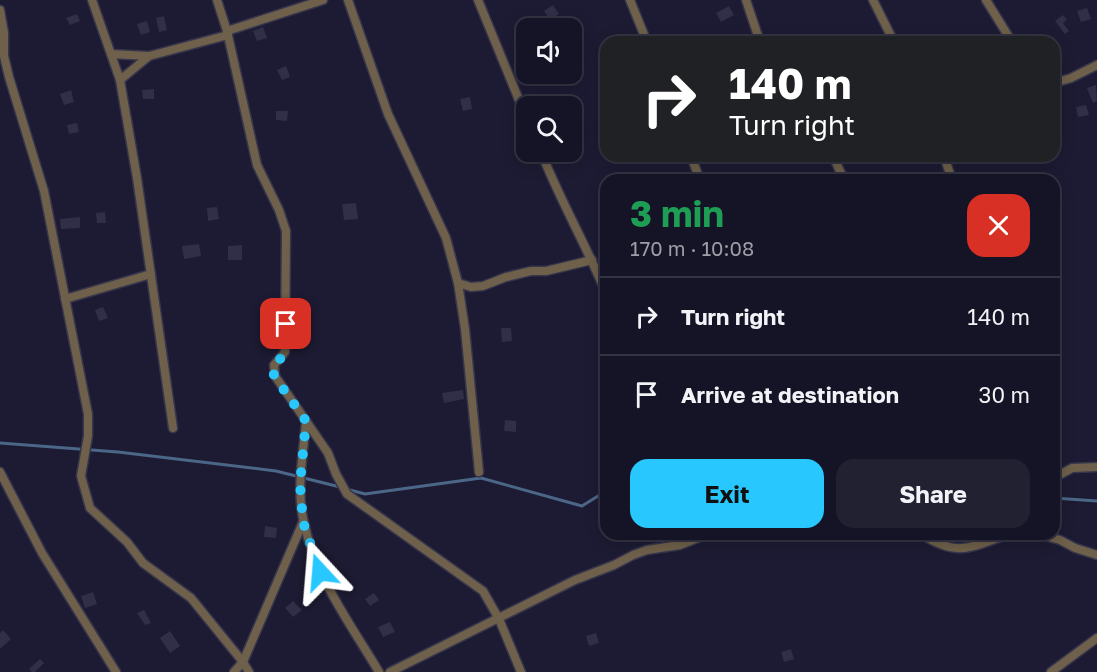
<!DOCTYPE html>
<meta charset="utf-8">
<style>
:root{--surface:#151426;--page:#222132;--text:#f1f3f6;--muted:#9d9ea7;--line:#343343;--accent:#28c8ff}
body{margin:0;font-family:"Golos Text",sans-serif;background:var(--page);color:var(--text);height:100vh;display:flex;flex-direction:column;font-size:22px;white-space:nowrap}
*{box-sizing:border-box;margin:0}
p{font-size:20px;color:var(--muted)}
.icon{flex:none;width:33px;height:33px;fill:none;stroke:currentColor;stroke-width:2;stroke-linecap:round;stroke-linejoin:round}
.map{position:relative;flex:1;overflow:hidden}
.sheet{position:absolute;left:600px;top:174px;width:460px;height:366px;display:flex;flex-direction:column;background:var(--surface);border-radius:18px;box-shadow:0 3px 15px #0003,0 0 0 2px var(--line)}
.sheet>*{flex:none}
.top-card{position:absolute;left:600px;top:36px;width:460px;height:126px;border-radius:18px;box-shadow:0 3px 15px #0003,0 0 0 2px var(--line);background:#202124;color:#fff;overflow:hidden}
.buttons{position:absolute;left:516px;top:18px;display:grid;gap:12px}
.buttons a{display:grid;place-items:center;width:66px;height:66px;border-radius:12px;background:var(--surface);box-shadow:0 3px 15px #0003,0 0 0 2px var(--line);font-size:30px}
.pin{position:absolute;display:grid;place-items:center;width:51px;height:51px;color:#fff;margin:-26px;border-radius:12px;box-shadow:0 3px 9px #0006}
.me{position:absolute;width:66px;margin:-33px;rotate:341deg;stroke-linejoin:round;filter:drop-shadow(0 0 4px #0008)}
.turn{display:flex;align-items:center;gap:21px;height:126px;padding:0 30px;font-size:27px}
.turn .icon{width:78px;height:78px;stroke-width:2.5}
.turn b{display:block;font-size:42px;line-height:51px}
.round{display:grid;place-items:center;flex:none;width:63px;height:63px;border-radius:18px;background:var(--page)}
.head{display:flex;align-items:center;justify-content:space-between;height:102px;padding:0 30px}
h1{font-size:36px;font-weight:700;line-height:45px;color:#1e9e55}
.button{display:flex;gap:12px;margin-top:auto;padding:12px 30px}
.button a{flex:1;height:69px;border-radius:18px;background:var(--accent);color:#111;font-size:24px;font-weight:700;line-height:69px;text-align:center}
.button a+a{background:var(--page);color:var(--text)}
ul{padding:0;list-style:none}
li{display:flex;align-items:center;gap:18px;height:78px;padding:0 30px;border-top:2px solid var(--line)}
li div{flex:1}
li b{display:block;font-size:22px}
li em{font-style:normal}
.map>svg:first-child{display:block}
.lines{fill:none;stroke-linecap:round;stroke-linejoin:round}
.stream{stroke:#4c6688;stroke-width:3}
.building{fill:#312e48}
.street-casing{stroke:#36354c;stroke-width:11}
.street{stroke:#6e604a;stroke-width:8}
.route{stroke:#28c8ff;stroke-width:10;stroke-dasharray:0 18}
</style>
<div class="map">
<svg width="1097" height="672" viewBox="0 0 1097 672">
<rect width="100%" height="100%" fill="#1c1b33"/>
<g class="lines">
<g class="stream">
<path d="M0,443L118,452L276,471L340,487"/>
<path d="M346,489L365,494L481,478L582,506L606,491"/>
<path d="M1054,498L1097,501"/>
</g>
</g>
<g class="building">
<path d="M553,5L559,14L550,20L544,11Z"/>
<path d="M729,6L734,15L721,22L716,13Z"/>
<path d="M1087,8L1091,19L1081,22L1077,11Z"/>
<path d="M77,14L80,21L70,25L66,18Z"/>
<path d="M1063,15L1067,20L1063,23L1069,31L1065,34L1055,21Z"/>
<path d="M164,16L167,30L159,32L156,18Z"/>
<path d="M147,21L150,32L141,35L137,24Z"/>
<path d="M263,27L267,38L257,41L253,31Z"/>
<path d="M286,66L290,77L282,80L277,70Z"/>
<path d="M1096,85L1097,101L1093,103L1087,88Z"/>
<path d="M154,89V99H143L142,90Z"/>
<path d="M71,90L74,102L64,105L60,94Z"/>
<path d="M470,97L472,109L463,111L460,99Z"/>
<path d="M1086,105L1089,115L1078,117L1076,107Z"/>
<path d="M276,111H288L287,121L276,120Z"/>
<path d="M77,123L79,132L69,134L67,125Z"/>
<path d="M356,203L358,219L344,220L342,204Z"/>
<path d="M217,207L219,219L208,221L207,208Z"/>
<path d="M105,212L106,223H97L96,213Z"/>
<path d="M80,217V228L61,229L60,219Z"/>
<path d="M199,244L201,256L184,259L182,246Z"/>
<path d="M242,245V260H228V246Z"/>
<path d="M103,307L108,318L99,321L95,310Z"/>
<path d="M501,328H511L512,341L502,342Z"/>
<path d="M463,390L464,399L444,403L442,393Z"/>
<path d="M505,420L516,421V432L504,431Z"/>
<path d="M265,526L277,528L276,538L264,537Z"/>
<path d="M93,592L97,604L85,608L81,596Z"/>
<path d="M374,593L379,600L370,606L365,599Z"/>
<path d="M293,601L302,610L293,617L285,608Z"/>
<path d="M144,610L151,623L145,625L137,613Z"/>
<path d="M390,622L395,632L383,637L378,627Z"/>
<path d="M3,630L11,639L0,649V633Z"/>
<path d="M170,631L180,646L170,653L160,638Z"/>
<path d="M596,633L599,643L589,646L586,636Z"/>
<path d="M791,649L794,659L784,662L781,652Z"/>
<path d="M40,659L44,663L35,672H32L29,669Z"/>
</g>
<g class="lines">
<g class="street-casing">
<g id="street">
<path d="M92,0L120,80L137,178L173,428"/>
<path d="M217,0L227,31L257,165L279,210L286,231L285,352L274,365L275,376L328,453L336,474L347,494L483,591L499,619L521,672"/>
<path d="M348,0L388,114L446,238L458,283L465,329L479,472"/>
<path d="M478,0L526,117"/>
<path d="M630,0L647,42"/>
<path d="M746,0L760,42"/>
<path d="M873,0L894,42"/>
<path d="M986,0L1012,42"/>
<path d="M0,10L4,33V56L9,77L44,191L88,414V436L81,476L90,508L127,542L143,563L191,598L243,662L234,672"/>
<path d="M227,31L323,0"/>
<path d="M111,54L149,56L228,35"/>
<path d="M120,80L149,56"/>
<path d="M1054,83L1071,78L1097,65"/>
<path d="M541,152C560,200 586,245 606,293"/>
<path d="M691,156L700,180"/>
<path d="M833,156L844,180"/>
<path d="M944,156L952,180"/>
<path d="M458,283L471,287L483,286L506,277L531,271H546L592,260"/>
<path d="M65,299L151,274"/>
<path d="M306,422C303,455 296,490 304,523C316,578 351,625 379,672"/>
<path d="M0,472L42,553L116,672"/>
<path d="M1054,478L1072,468L1097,467"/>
<path d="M921,534C958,558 971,547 1009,534"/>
<path d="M1038,534L1060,540L1075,548L1097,555"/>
<path d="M249,672L243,662L303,522"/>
<path d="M390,672L575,580L614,565L633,555L647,550L680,545L708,534"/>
<path d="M1051,672L1097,638"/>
</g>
</g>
<use href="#street" class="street"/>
</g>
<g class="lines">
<path class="route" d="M286,324C285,332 286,342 285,350C282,362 272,360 274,376L306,421L300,484L303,522L320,572"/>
</g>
</svg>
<div class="buttons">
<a><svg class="icon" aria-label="sound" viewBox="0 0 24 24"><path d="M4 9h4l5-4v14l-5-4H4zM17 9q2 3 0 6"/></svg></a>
<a><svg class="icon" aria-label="search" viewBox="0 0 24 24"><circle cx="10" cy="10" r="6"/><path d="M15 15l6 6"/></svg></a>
</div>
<div class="pin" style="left:286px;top:324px;background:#d93025"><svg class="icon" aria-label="arrive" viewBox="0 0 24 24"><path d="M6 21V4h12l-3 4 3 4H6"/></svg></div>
<svg class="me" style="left:320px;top:572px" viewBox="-20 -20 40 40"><path d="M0-17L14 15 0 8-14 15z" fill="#28c8ff" stroke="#fff" stroke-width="4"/></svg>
<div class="top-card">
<div class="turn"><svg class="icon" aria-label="right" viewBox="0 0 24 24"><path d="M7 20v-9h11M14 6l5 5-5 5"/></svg><div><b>140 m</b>Turn right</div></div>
</div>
<section class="sheet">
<div class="head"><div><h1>3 min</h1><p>170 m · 10:08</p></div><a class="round" style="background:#d93025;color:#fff"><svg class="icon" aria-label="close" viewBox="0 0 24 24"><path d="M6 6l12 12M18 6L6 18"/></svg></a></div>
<ul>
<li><svg class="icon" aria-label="right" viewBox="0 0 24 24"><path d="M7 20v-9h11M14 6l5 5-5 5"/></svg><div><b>Turn right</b></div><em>140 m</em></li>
<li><svg class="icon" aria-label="arrive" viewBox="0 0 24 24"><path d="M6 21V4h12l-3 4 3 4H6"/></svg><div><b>Arrive at destination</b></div><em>30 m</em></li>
</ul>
<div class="button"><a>Exit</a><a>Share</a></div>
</section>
</div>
